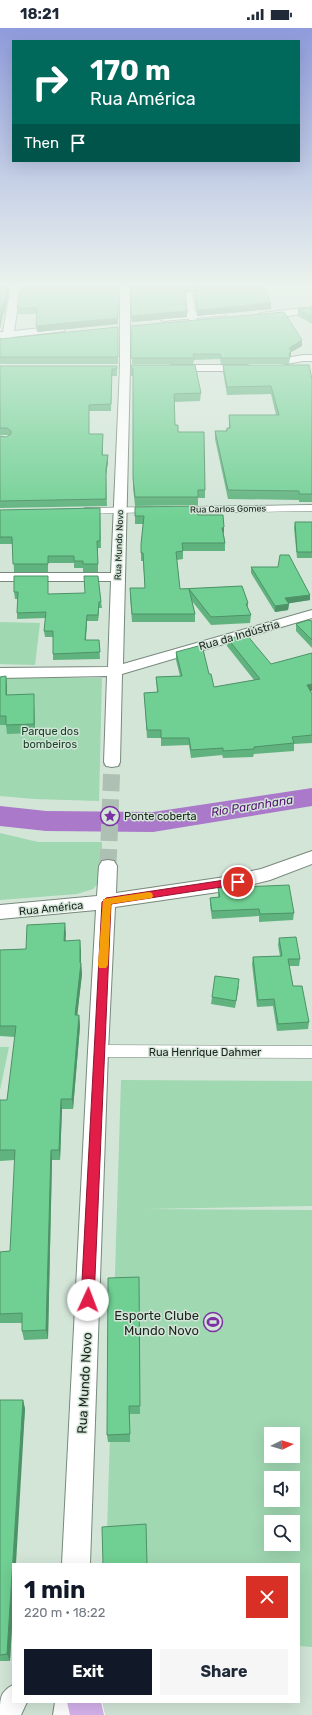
<!DOCTYPE html>
<meta charset="utf-8">
<style>
:root{--surface:#fff;--page:#f6f6f7;--text:#1f2937;--muted:#747a83;--accent:#111827}
body{margin:0;font-family:Rubik,sans-serif;background:var(--page);color:var(--text);height:100vh;display:flex;flex-direction:column;font-size:15px;white-space:nowrap}
*{box-sizing:border-box;margin:0}
p{font-size:13px;color:var(--muted)}
.icon{flex:none;width:22px;height:22px;fill:none;stroke:currentColor;stroke-width:2;stroke-linecap:round;stroke-linejoin:round}
.map{position:relative;flex:1;overflow:hidden}
.details{position:absolute;left:12px;top:1535px;width:288px;height:140px;display:flex;flex-direction:column;background:var(--surface);border-radius:0px;box-shadow:0 4px 16px #0002}
.details>*{flex:none}
.hud{position:absolute;left:12px;top:12px;width:288px;height:122px;border-radius:0px;box-shadow:0 4px 16px #0002;background:#00695c;color:#fff;overflow:hidden}
.needle{width:26px;rotate:85deg}
.fabs{position:absolute;left:264px;top:1399px;display:grid;gap:8px}
.fabs a{display:grid;place-items:center;width:36px;height:36px;border-radius:0px;background:var(--surface);box-shadow:0 4px 16px #0002;font-size:20px}
.pin{position:absolute;display:grid;place-items:center;width:34px;height:34px;color:#fff;margin:-17px;border:2px solid #fff;border-radius:50%;box-shadow:0 1px 4px #0007}
.me{position:absolute;width:44px;margin:-22px;rotate:2deg;stroke-linejoin:round;filter:drop-shadow(0 0 3px #0008)}
.turn{display:flex;align-items:center;gap:14px;height:84px;padding:0 12px;font-size:18px}
.turn .icon{width:52px;height:52px;stroke-width:2.5}
.turn b{display:block;font-size:28px;line-height:34px}
.then{display:flex;align-items:center;height:38px;padding:0 12px;background:#0003;gap:8px;font-size:15px}
.round{display:grid;place-items:center;flex:none;width:42px;height:42px;border-radius:0px;background:var(--page)}
.summary{display:flex;align-items:center;justify-content:space-between;height:68px;padding:0 12px}
h1{font-size:24px;font-weight:700;line-height:30px;color:var(--accent)}
.primary-button{display:flex;gap:8px;margin-top:auto;padding:8px 12px}
.primary-button a{flex:1;height:46px;border-radius:0px;background:var(--accent);color:#fff;font-size:16px;font-weight:700;line-height:46px;text-align:center}
.primary-button a+a{background:var(--page);color:var(--text)}
.status{display:flex;justify-content:space-between;align-items:center;height:28px;padding:0 20px;background:var(--surface);direction:ltr}
.status svg{height:11px;fill:currentColor}
.map>svg:first-child{display:block}
.green{fill:#a0d8b2;fill-rule:evenodd}
.lines{fill:none;stroke-linecap:round;stroke-linejoin:round}
.river{fill:#aa79ca;fill-rule:evenodd}
.secondary-tunnel{stroke:#aebfb3;stroke-width:17;stroke-dasharray:17 8;stroke-linecap:butt}
.street-casing{stroke:#77897c;stroke-width:1}
.secondary-casing{stroke:#77897c;stroke-width:2}
.primary-casing{stroke:#fff;stroke-width:2}
.street{fill:#fff;fill-rule:evenodd}
.secondary{fill:#fff;fill-rule:evenodd}
.primary{fill:#d4b2eb;fill-rule:evenodd}
.wall{fill:#60b37e}
.shaded-wall{fill:#4e9267}
.building{fill:#70d093;stroke:#4e9267}
.route{fill:#e11d48;stroke:#92132f}
.slow{fill:#f59e0b}
.labels{text-anchor:middle;stroke-width:3;stroke-linejoin:round;paint-order:stroke}
.far-street-label{font-size:9px;fill:#202622;stroke:#d2e5d7}
.street-label{font-size:11px;fill:#202622;stroke:#d2e5d7}
.park-label{font-size:11px;fill:#1a432a;stroke:#d2e5d7}
.poi-label{font-size:11px;fill:#202622;stroke:#d2e5d7;text-anchor:start}
.water-label{font-size:12px;font-style:italic;fill:#541175;stroke:#d2e5d7}
.near-poi-label{font-size:13px;fill:#202622;stroke:#d2e5d7;text-anchor:end}
.near-street-label{font-size:13px;fill:#202622;stroke:#d2e5d7}
</style>
<div class="status"><b>18:21</b><svg viewBox="0 0 49 12"><path d="M0 12V9h3v3zM5 12V6h3v6zM10 12V3h3v9zM15 12V0h3v12zM26 1h20v11H26zM47 4h2v5h-2z"/></svg></div>
<div class="map">
<svg width="312" height="1687" viewBox="0 0 312 1687">
<rect width="100%" height="100%" fill="#d2e5d7"/>
<g class="green">
<path d="M0,594L40,595L35,637L0,636Z"/>
<path d="M0,650H102L99,773L34,771L0,768Z"/>
<path d="M0,805L38,814H102V851L93,861L77,866L0,872Z"/>
<path d="M0,1019H9L0,1062Z"/>
<path d="M121,1052L312,1053V1178L145,1181L312,1182V1619L299,1618V1536H106ZM271,1406H293V1428H271ZM271,1450H293V1472H271ZM271,1494H293V1516H271Z"/>
</g>
<g class="lines">
<path class="river" d="M312,760V778L153,804L46,803L0,798V778L46,783L153,784Z"/>
<path class="secondary-tunnel" d="M108,838L112,734"/>
<g class="street-casing">
<g id="street">
<path d="M204,256H211L209,263L192,267L197,294L193,296H190L185,266L204,261Z"/>
<path d="M312,477V483L180,485L175,482L180,479Z"/>
<path d="M152,479L155,480L157,482L155,484L84,486L79,483L84,480Z"/>
<path d="M98,1017L312,1018V1030L98,1029L93,1027L91,1023L93,1019Z"/>
</g>
</g>
<g class="secondary-casing">
<g id="secondary">
<path d="M11,256H21L14,303L60,298L64,299L65,301L64,303L13,309L11,315H3L2,310H0V304H3Z"/>
<path d="M120,256H130V339L123,636L312,582V590L122,646L120,734L118,738L112,739L106,738L104,734L107,648L0,650V640L108,639L111,553H0V545H111L120,339Z"/>
<path d="M312,279V285L261,291L256,288L261,285Z"/>
<path d="M222,282L227,285L226,287L163,293L158,290L163,287Z"/>
<path d="M303,327H312V333H303L247,343H171L166,340L171,337H246Z"/>
<path d="M312,823V836L270,852L225,863L115,879L108,1023L90,1536H62L88,1023L96,882L0,891V877L97,868L99,838L102,833L108,832L114,833L117,838L116,865L225,849L261,841Z"/>
<path d="M13,1657V1674H27L21,1687H0C0,1670 0,1664 13,1657Z"/>
<path d="M55,1674H85L83,1687H53Z"/>
</g>
</g>
<g class="primary-casing">
<path id="primary" d="M67,1674H101L104,1687H70Z"/>
</g>
<use href="#street" class="street"/>
<use href="#secondary" class="secondary"/>
<use href="#primary" class="primary"/>
</g>
<g class="wall">
<path d="M0,256H10L4,286H3L0,301Z"/>
<path d="M21,256L118,296L37,304V286H18L17,280Z"/>
<path d="M131,256L202,260L196,262L210,259V256H291L262,257L271,275V281L197,288L194,268V262L185,265L187,283V289L132,294Z"/>
<path d="M312,280V296L298,288V281Z"/>
<path d="M131,298L302,312V318L291,324V328L290,330L289,336H221L220,331L194,332L193,336H132Z"/>
<path d="M118,299V336H0V311Z"/>
<path d="M131,337L201,365L200,373L174,374L175,397L205,462V470H198V477L135,478L133,459V348H131Z"/>
<path d="M223,337L312,351V474H299V472L228,471L215,411V403H226L227,400H229V387H276L271,366L227,367L223,344Z"/>
<path d="M0,338H117V348H112L111,383H89V406L103,413V427L108,433L106,448L107,478L0,480V408L6,409L9,407H0Z"/>
<path d="M135,479L198,487L224,507L225,515V523H183V531L177,532L180,561L242,558L248,575V580L251,587L250,595L211,597L192,573L195,586V594H132L130,568L145,560L143,533H141V516L143,496H135Z"/>
<path d="M100,480L101,520H98V544H83V540H74V535H48V544H14L13,516H0V482Z"/>
<path d="M295,494H312V530H297L294,500Z"/>
<path d="M251,539L310,567V572L289,575L288,582L275,584L251,545Z"/>
<path d="M48,548V566L101,574L102,580H99L98,593H87L86,612H99L100,631L53,632V609H45L44,603L46,590L17,591V585L18,571H15L14,564Z"/>
<path d="M312,593V620L296,603V596Z"/>
<path d="M228,611L271,636L312,663H310L312,666V715L294,716V723L254,726L253,729L223,730L222,727L191,730L189,717L161,718V710H147L144,665L157,664L156,649L180,648L176,632V624L209,646L214,659L254,652L227,618Z"/>
<path d="M0,649L7,657V667L34,675L35,705L7,706L6,697H0Z"/>
<path d="M218,860L294,885L293,892L259,894V888L212,891L210,877V870L218,869Z"/>
<path d="M65,895V913L81,923V935L82,946L77,987H79L80,998L73,1081H62L60,1132H52L48,1311L24,1312L22,1303V1295H0V1224L10,1223L15,1132L0,1133V1072H7L15,1009L0,1008V922L26,921Z"/>
<path d="M279,910L300,931L299,938H289L293,958L309,994L308,1001L277,1003L273,978L257,979L252,936L253,929L280,928L278,917Z"/>
<path d="M239,958L235,980L211,976L212,969Z"/>
<path d="M139,1249L140,1386H130V1414H108L107,1407Z"/>
<path d="M0,1372H23L25,1381L13,1536V1581L10,1633H0Z"/>
</g>
<g class="shaded-wall">
<path d="M8,256H10L4,286L3,280Z"/>
<path d="M118,256V296L37,304L36,298Z"/>
<path d="M194,256H203L202,260L184,265V259Z"/>
<path d="M271,275V281L197,288L198,282Z"/>
<path d="M2,280L3,286L0,301V292Z"/>
<path d="M187,283V289L132,294L131,288Z"/>
<path d="M302,312V318L291,324V328L290,330H289V320Z"/>
<path d="M108,427V433L106,448L107,478L106,441Z"/>
<path d="M224,499V507L222,500Z"/>
<path d="M310,567V572L285,576V570Z"/>
<path d="M99,574V580L98,593V587Z"/>
<path d="M289,576L288,582L275,584V578Z"/>
<path d="M87,587V593L85,618V612Z"/>
<path d="M6,648L7,657V676L6,667Z"/>
<path d="M312,656V663L306,665L307,657Z"/>
<path d="M34,666V675L35,705L34,696Z"/>
<path d="M65,895L66,906L65,924L64,913Z"/>
<path d="M80,912L81,923V939V935L82,946L76,998L75,987L80,935Z"/>
<path d="M79,987L80,998L73,1081L72,1071Z"/>
<path d="M61,1071L62,1081L60,1132L59,1122Z"/>
<path d="M51,1122L52,1132L48,1311L46,1302Z"/>
<path d="M23,1372L25,1381L16,1536H13V1581L10,1633L7,1626Z"/>
</g>
<g class="building">
<path d="M0,256H8L3,280H2L0,292Z"/>
<path d="M21,256H118V290L36,298L37,280H17Z"/>
<path d="M131,256H194L184,259L187,283L131,288Z"/>
<path d="M210,256H262L271,275L198,282L194,262L210,259Z"/>
<path d="M312,280V289L298,281Z"/>
<path d="M284,284L302,312L289,320L291,323L289,326L290,330H221L220,326H193L194,330H131V298Z"/>
<path d="M118,299V329H0V311Z"/>
<path d="M131,337H195L201,365L174,366L175,397H178V404H204L205,462H198V469H135L133,450V340H131Z"/>
<path d="M223,337H309L312,351V466H299V463L228,462L215,403H227V400H230L229,387H279L271,358L227,359Z"/>
<path d="M0,338H117V341H112L111,376L89,377V406H103L102,427H108L106,441V471L0,473V408L6,409L11,406V403L7,400H0Z"/>
<path d="M198,478V487H223L224,499L222,500L225,515H182L183,523L176,524L180,561L242,558L248,575L246,576L251,587L211,589L189,561L195,586H132L130,560H145L143,525H141V516L144,488H135V479Z"/>
<path d="M100,480V513H97L98,536H83V533H74V528H48V536H13L12,509H0V482Z"/>
<path d="M295,494H312V524H297Z"/>
<path d="M280,527H289L310,567L285,570L289,576L275,578L251,539H278Z"/>
<path d="M14,548H48V566L85,565L84,548H98L101,574H99L98,587H87L85,612H99L100,624L53,626V603H44L46,584L17,585L18,564H14Z"/>
<path d="M308,592L312,593V612L296,596Z"/>
<path d="M246,606L271,636L312,625V656L307,657L312,666V707L292,709L294,715L254,719V721L223,723V720L191,722L189,710H161V702H147L144,665L158,664L156,649L182,648L176,624L202,617L209,646H211L214,659L260,651L228,611Z"/>
<path d="M6,648V667L34,666V696L6,697V688H0V649Z"/>
<path d="M289,857L294,885L260,886L259,881L212,883L210,870L220,869L218,860Z"/>
<path d="M65,895L64,913L80,912V935H81L75,987H79L72,1071H61L59,1122H51L46,1302L22,1303V1285L0,1286V1224L10,1223L15,1122H0V1072H7L16,998H0V922L26,921L27,897Z"/>
<path d="M296,909L300,931H288L293,958H302L309,994L278,996L274,971L258,972L253,929L282,928L279,910Z"/>
<path d="M215,948L239,951L236,973L212,969Z"/>
<path d="M139,1249L140,1378H129L130,1406L107,1407L108,1250Z"/>
<path d="M0,1372H23L7,1626L0,1627Z"/>
<path d="M146,1496L147,1536H103L102,1499Z"/>
</g>
<linearGradient id="sky" x2="0" y2="1"><stop stop-color="#8f9cdc"/><stop offset="0.52" stop-color="#ebf3ed"/><stop offset="1" stop-color="#ebf3ed" stop-opacity="0"/></linearGradient>
<rect width="312" height="493" fill="url(#sky)"/>
<path class="route" d="M238,850L243,854L241,856L111,876L94,1272L92,1276L88,1278L83,1276L81,1272L102,874L106,870Z"/>
<path class="slow" d="M149,864L152,865L153,868L152,870L111,876L108,937L106,940H99L98,937L103,871Z"/>
<defs>
<g id="sight-ring" transform="scale(1)"><circle r="9.5" fill="#d2e5d7" stroke="#7c32a4" stroke-width="1.5"/><path d="M0-6L1.8-2.2L6-1.7L2.9 1.2L3.7 5.4L0 3.3L-3.7 5.4L-2.9 1.2L-6-1.7L-1.8-2.2Z" fill="#7c32a4"/></g>
<g id="stadium-ring" transform="scale(1)"><circle r="9.5" fill="#d2e5d7" stroke="#7c32a4" stroke-width="1.5"/><path d="M0-5a6.5 5 0 1 0 0 10a6.5 5 0 1 0 0-10ZM-3.5-1.8h7v3.6h-7Z" fill="#7c32a4"/></g>
</defs>
<g fill-rule="evenodd">
<use href="#sight-ring" x="110" y="788"/>
<use href="#stadium-ring" x="213" y="1294"/>
</g>
<g class="labels">
<g class="far-street-label">
<text transform="translate(228 481) rotate(-1)" y="3">Rua Carlos Gomes</text>
<text transform="translate(119 517) rotate(-88)" y="3">Rua Mundo Novo</text>
</g>
<g class="street-label">
<text transform="translate(239 607) rotate(-16)" y="4">Rua da Indústria</text>
<text transform="translate(51 880) rotate(-6)" y="4">Rua América</text>
<text x="205" y="1028">Rua Henrique Dahmer</text>
</g>
<g class="park-label">
<text x="50" y="707">Parque dos<tspan x="50" dy="13">bombeiros</tspan></text>
</g>
<g class="poi-label">
<text x="124" y="792">Ponte coberta</text>
</g>
<g class="water-label">
<text transform="translate(252 778) rotate(-9)" y="4">Rio Paranhana</text>
</g>
<g class="near-poi-label">
<text x="199" y="1292">Esporte Clube<tspan x="199" dy="15">Mundo Novo</tspan></text>
</g>
<g class="near-street-label">
<text transform="translate(84 1355) rotate(-87)" y="5">Rua Mundo Novo</text>
</g>
</g>
</svg>
<div class="fabs">
<a><svg class="needle" viewBox="-14 -14 28 28"><path d="M0-13l5 13h-10z" fill="#e53935"/><path d="M0 13l5-13h-10z" fill="#747a83"/></svg></a>
<a><svg class="icon" aria-label="sound" viewBox="0 0 24 24"><path d="M4 9h4l5-4v14l-5-4H4zM17 9q2 3 0 6"/></svg></a>
<a><svg class="icon" aria-label="search" viewBox="0 0 24 24"><circle cx="10" cy="10" r="6"/><path d="M15 15l6 6"/></svg></a>
</div>
<div class="pin" style="left:238px;top:854px;background:#d93025"><svg class="icon" aria-label="arrive" viewBox="0 0 24 24"><path d="M6 21V4h12l-3 4 3 4H6"/></svg></div>
<svg class="me" style="left:88px;top:1272px" viewBox="-20 -20 40 40"><circle r="19" fill="#fff"/><path d="M0-13L10 11 0 6-10 11z" fill="#e11d48"/></svg>
<div class="hud">
<div class="turn"><svg class="icon" aria-label="right" viewBox="0 0 24 24"><path d="M7 20v-9h11M14 6l5 5-5 5"/></svg><div><b>170 m</b>Rua América</div></div>
<div class="then">Then<svg class="icon" aria-label="arrive" viewBox="0 0 24 24"><path d="M6 21V4h12l-3 4 3 4H6"/></svg></div>
</div>
<section class="details">
<div class="summary"><div><h1>1 min</h1><p>220 m · 18:22</p></div><a class="round" style="background:#d93025;color:#fff"><svg class="icon" aria-label="close" viewBox="0 0 24 24"><path d="M6 6l12 12M18 6L6 18"/></svg></a></div>
<div class="primary-button"><a>Exit</a><a>Share</a></div>
</section>
</div>
